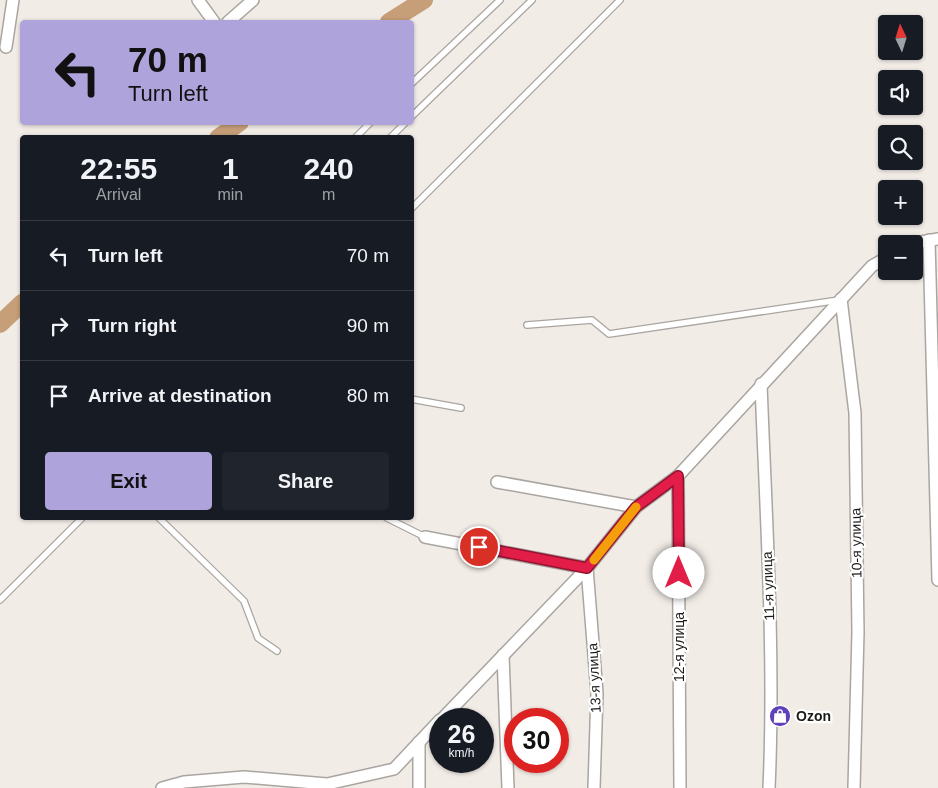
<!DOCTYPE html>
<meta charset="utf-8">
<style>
:root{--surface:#171b24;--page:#20242c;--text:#f1f3f6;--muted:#9ea1a6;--line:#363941;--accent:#afa3db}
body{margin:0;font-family:Arial,sans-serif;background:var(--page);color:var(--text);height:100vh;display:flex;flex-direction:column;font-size:19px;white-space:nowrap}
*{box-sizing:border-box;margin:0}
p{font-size:16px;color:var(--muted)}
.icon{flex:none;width:28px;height:28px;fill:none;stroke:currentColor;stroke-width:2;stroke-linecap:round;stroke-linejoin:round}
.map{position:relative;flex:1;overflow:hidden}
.side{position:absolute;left:20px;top:135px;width:394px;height:385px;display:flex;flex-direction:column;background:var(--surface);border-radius:5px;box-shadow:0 1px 4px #0004}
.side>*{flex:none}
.top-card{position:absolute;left:20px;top:20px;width:394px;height:105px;border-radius:5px;box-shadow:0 1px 4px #0004;background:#afa3db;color:#111;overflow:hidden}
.needle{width:32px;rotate:356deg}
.buttons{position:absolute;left:878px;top:15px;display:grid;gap:10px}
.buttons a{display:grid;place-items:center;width:45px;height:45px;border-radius:5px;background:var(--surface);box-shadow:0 1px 4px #0004;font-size:25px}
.speed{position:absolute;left:429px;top:708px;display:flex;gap:10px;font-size:25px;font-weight:700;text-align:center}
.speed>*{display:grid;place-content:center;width:65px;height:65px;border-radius:50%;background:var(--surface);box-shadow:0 1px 4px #0004;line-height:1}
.speed small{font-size:12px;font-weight:400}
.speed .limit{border:8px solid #d22;background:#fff;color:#111}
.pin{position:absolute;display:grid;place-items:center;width:42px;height:42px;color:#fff;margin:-21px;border:2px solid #fff;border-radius:50%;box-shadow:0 1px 5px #0007}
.me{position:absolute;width:55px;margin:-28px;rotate:0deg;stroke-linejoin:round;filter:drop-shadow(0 0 4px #0008)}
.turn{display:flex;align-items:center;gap:18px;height:105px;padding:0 25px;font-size:22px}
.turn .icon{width:65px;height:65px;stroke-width:2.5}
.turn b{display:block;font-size:35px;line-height:42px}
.eta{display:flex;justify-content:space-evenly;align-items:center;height:85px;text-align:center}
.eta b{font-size:30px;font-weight:700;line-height:35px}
.primary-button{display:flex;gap:10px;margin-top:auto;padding:10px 25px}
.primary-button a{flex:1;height:58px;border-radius:5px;background:var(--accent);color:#111;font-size:20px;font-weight:700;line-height:58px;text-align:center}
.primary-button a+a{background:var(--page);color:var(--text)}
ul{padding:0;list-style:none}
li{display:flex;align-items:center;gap:15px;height:70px;padding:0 25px;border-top:1px solid var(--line)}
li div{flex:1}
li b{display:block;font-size:19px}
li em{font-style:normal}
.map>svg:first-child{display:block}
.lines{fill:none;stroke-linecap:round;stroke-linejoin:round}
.river{stroke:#c69e77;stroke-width:18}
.service-casing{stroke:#aaa5a0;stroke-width:8}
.minor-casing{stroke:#aaa5a0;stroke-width:14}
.service{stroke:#fff;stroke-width:5.5}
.minor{stroke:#fff;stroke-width:11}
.route-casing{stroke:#92132f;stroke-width:12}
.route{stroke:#e11d48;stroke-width:9}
.slow{stroke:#f59e0b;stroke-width:9}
.labels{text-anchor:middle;stroke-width:4.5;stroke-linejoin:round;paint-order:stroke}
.street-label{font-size:14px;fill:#1d1b19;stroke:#fff}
.poi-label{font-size:14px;font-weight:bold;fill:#1d1b19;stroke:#fff;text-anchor:start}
</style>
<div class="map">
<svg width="938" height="788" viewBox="0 0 938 788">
<rect width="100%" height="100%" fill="#f2ece7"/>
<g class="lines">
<g class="river">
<path d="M389,22L424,0"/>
<path d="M218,138L240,122"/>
<path d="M0,324L22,303"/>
</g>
<g class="service-casing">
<g id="service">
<path d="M411,84L500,0"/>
<path d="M411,117L532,0"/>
<path d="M355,138L371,122"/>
<path d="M390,138L406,122"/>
<path d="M411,209L620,0"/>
<path d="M527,325L592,320L609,334L839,300"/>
<path d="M411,399L461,408"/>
<path d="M159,518L244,601L258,638L277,651"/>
<path d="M387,518L425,537"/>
<path d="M0,600L82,518"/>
</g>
</g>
<g class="minor-casing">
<g id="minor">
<path d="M198,0L214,22"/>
<path d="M228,22L253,0"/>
<path d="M6,47L13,0"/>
<path d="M929,240L938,580"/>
<path d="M910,244L938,239"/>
<path d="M841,299L855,413L858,632L854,788"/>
<path d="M761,384C766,518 775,654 769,788"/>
<path d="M678,476L680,788"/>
<path d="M497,482L636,507"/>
<path d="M425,537L587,568L597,693L594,788"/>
<path d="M503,655L508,788"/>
<path d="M442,719L587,568L636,507L678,476L872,266L886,258"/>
<path d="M162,788L184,782L244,777L327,784L394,769L440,720"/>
<path d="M419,788V742"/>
</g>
</g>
<use href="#service" class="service"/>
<use href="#minor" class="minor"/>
</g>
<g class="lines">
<g class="route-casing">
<path id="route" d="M479,547L587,568L636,507L678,476L679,573"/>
</g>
<use href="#route" class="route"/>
<path class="slow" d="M594,560L636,507"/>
</g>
<defs>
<g id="shop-disc" transform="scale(1.125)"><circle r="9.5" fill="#5f41b9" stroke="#fff"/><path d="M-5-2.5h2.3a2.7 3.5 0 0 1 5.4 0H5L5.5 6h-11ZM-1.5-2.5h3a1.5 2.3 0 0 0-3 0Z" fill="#fff"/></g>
</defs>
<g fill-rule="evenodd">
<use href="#shop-disc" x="780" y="716"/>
</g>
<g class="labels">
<g class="street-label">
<text transform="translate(856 543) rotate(-91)" y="5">10-я улица</text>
<text transform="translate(768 586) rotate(-92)" y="5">11-я улица</text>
<text transform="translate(679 647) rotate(-90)" y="5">12-я улица</text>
<text transform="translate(594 678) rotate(-93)" y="5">13-я улица</text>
</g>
<g class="poi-label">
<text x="796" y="721">Ozon</text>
</g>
</g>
</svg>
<div class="buttons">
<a><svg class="needle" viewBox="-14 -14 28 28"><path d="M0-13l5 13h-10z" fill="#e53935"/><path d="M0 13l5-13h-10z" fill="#9ea1a6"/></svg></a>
<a><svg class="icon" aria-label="sound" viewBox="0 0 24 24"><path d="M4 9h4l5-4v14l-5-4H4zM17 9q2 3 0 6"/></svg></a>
<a><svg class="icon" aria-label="search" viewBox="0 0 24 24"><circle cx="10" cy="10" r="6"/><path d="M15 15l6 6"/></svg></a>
<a>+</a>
<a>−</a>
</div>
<div class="speed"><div>26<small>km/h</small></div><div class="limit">30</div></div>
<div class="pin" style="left:479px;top:547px;background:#d93025"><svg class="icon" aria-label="arrive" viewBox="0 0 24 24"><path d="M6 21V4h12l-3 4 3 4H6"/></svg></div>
<svg class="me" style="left:679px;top:573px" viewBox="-20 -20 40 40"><circle r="19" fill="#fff"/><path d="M0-13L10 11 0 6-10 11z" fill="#e11d48"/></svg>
<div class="top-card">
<div class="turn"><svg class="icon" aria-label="left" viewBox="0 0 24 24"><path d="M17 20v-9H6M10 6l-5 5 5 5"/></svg><div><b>70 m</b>Turn left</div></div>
</div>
<section class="side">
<div class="eta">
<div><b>22:55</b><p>Arrival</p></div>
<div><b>1</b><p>min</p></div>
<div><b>240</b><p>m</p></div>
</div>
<ul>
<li><svg class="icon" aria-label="left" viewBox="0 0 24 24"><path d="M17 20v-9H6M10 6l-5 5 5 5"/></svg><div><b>Turn left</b></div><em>70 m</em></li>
<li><svg class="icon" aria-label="right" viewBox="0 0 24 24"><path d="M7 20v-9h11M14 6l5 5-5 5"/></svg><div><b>Turn right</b></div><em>90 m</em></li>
<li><svg class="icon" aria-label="arrive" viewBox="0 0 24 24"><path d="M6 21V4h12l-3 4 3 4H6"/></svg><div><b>Arrive at destination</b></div><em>80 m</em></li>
</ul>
<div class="primary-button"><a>Exit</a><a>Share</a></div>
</section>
</div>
